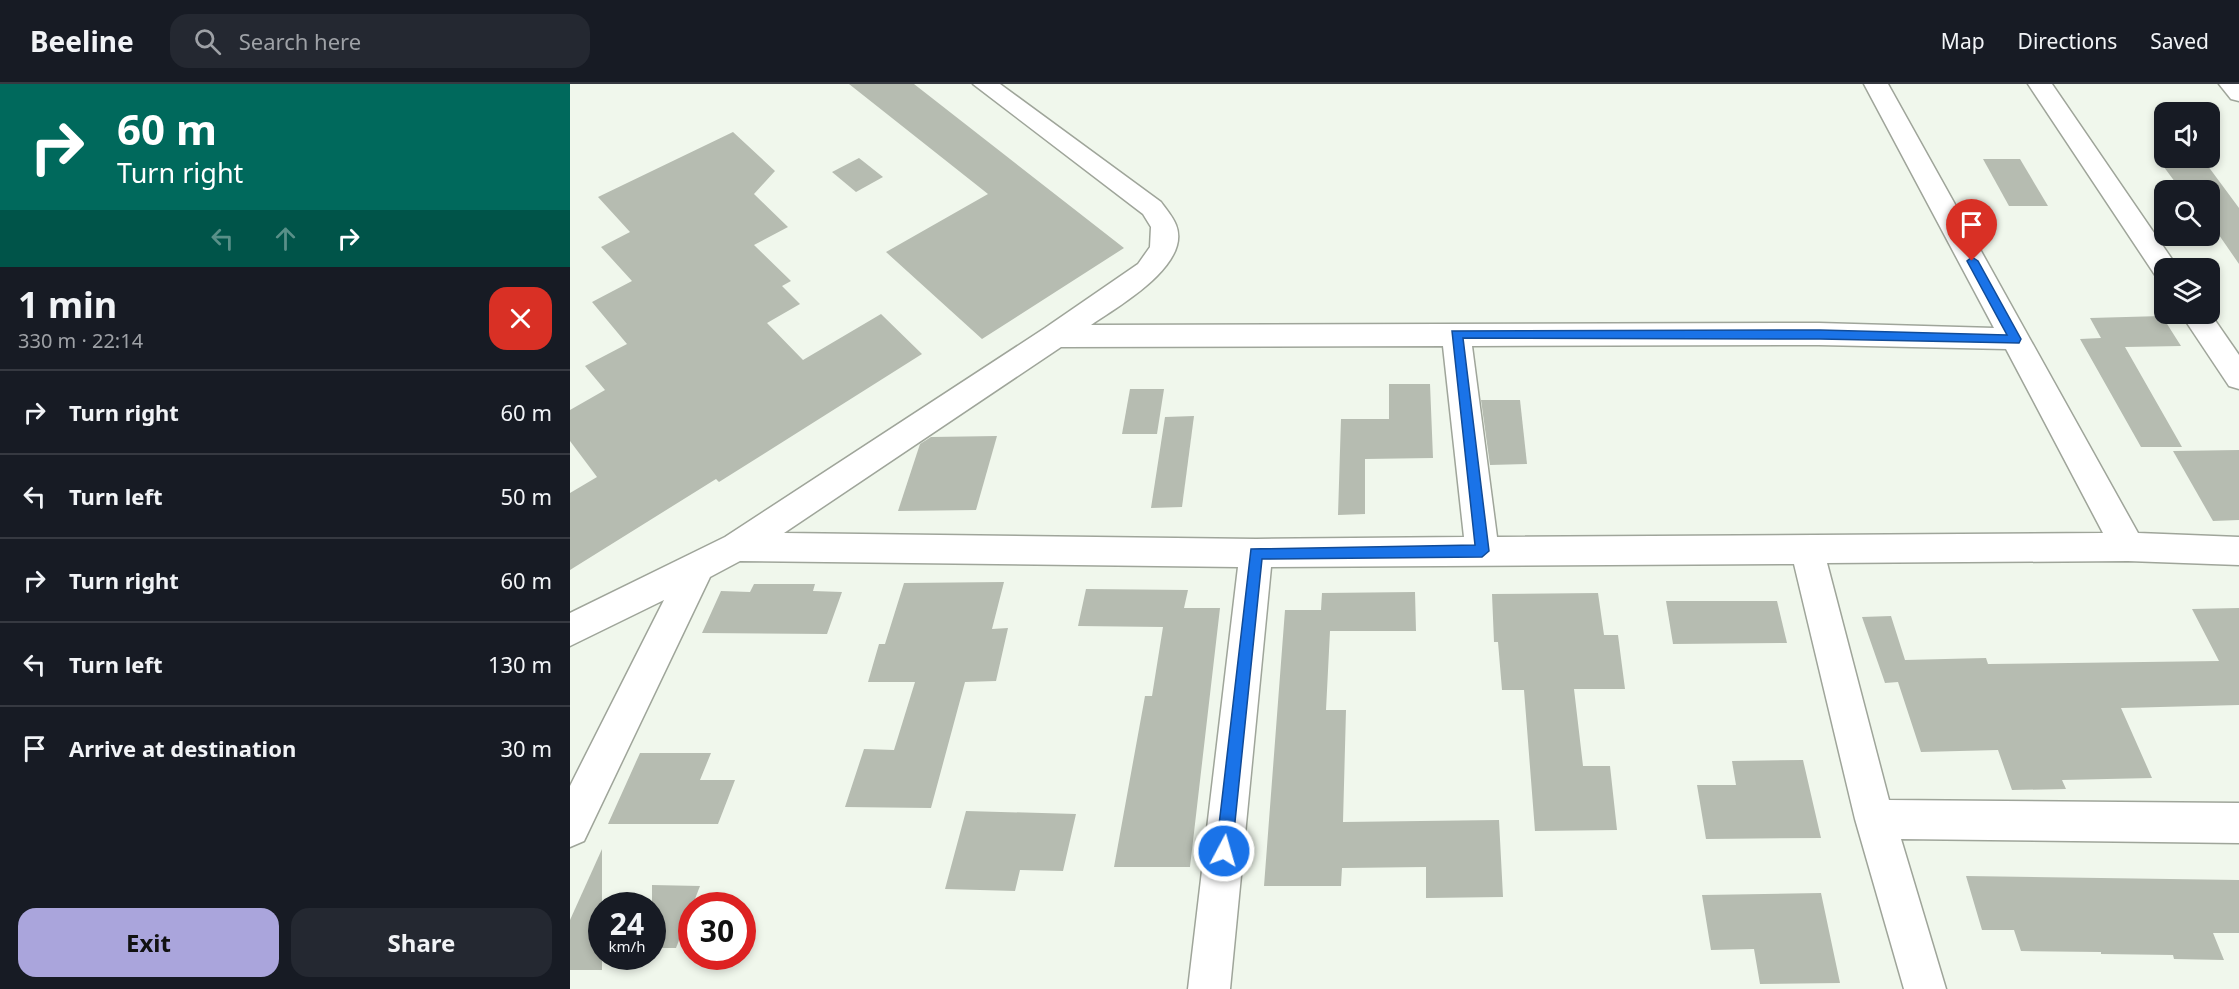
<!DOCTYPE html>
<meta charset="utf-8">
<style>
:root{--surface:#171b24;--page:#242831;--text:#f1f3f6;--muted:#9ea1a6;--line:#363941;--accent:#aaa5dc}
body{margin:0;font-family:"Noto Sans",sans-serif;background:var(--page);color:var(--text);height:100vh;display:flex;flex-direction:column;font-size:22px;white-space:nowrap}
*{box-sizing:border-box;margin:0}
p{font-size:20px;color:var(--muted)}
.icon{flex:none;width:33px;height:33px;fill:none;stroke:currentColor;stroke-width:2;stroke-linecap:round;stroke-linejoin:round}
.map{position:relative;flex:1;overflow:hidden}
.sheet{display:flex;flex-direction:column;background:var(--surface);width:570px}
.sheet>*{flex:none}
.hud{background:#00695c;color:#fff;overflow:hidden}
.tools{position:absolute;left:1584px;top:18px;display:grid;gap:12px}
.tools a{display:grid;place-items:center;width:66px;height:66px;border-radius:12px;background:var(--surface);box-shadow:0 3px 9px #0003;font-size:30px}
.speed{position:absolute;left:18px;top:808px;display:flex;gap:12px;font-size:30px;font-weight:700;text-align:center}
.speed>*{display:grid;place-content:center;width:78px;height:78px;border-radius:50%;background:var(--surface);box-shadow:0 3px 9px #0003;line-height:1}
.speed small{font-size:15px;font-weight:400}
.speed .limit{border:9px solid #d22;background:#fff;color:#111}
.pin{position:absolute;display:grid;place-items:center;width:51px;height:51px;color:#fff;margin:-62px -26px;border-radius:50% 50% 50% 0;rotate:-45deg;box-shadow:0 0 6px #0007}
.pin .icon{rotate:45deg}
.me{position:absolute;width:66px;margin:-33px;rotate:6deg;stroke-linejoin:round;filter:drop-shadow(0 0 4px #0008)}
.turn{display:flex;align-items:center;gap:21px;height:126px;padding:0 18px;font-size:27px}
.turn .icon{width:78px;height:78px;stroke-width:2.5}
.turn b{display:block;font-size:42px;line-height:51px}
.lanes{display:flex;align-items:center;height:57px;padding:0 18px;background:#0003;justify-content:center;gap:30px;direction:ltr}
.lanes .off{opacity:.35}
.round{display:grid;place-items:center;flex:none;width:63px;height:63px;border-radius:18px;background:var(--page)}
.overview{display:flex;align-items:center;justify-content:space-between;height:102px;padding:0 18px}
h1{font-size:36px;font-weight:700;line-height:45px}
.cta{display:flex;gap:12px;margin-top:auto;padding:12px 18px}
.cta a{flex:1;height:69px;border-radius:18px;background:var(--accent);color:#111;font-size:24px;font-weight:700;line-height:69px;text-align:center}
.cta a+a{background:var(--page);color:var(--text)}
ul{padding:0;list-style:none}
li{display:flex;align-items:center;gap:18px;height:84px;padding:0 18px;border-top:2px solid var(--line)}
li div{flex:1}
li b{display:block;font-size:22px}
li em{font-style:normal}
header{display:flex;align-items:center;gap:36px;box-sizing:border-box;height:84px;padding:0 30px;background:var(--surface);border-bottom:2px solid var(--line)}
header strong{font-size:28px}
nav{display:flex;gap:33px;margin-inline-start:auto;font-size:21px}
.search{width:420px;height:54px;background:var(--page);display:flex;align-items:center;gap:15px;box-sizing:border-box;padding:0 21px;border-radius:18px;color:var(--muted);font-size:22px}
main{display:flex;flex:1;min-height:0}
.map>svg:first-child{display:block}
.building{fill:#b6bcb1}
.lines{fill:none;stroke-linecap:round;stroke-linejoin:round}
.minor-casing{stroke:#9fa59a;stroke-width:3}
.minor{fill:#fff;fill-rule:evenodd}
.route{fill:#1a73e8;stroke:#114b97;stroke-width:1.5}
</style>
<header>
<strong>Beeline</strong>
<div class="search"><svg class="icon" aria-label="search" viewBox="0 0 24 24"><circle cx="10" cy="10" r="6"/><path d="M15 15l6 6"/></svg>Search here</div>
<nav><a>Map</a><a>Directions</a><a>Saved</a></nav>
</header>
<main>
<section class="sheet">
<div class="hud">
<div class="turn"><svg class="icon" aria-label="right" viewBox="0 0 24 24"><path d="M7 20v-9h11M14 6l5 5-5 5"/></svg><div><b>60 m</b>Turn right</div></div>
<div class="lanes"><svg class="icon off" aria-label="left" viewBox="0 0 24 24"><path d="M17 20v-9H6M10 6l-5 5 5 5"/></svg><svg class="icon off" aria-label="ahead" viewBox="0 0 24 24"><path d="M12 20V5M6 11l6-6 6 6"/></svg><svg class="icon" aria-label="right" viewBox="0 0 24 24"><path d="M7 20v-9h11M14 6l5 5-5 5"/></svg></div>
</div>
<div class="overview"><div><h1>1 min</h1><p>330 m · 22:14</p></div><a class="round" style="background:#d93025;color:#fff"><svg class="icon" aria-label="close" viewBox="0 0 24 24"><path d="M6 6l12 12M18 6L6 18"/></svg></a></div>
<ul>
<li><svg class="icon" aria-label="right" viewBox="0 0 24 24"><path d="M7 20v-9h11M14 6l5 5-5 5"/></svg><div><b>Turn right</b></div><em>60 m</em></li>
<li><svg class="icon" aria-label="left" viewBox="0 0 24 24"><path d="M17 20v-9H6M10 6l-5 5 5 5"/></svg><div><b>Turn left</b></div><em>50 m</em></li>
<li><svg class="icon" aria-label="right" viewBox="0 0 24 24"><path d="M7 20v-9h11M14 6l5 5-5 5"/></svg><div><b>Turn right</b></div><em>60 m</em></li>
<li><svg class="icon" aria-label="left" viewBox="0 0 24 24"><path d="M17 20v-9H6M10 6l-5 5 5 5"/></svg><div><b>Turn left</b></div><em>130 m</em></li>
<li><svg class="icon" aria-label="arrive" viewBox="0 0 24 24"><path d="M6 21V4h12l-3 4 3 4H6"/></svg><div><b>Arrive at destination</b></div><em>30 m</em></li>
</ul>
<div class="cta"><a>Exit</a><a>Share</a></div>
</section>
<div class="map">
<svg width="1669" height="905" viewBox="0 0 1669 905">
<rect width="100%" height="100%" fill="#f0f7ec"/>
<g class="building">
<path d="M279,0H344L554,164L412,255L316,168L418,110Z"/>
<path d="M163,48L205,87L184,110L218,143L184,161L221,197L212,202L230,220L197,239L233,276L311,230L352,270L149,398L146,395L0,486V409L27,393L0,357V326L35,306L15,282L57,260L22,218L62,197L31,163L60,148L28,113Z"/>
<path d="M289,74L313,93L286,108L262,88Z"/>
<path d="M1632,74L1669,124V180L1640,138V106H1611L1588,75Z"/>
<path d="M1413,75H1450L1478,122H1439Z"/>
<path d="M1592,232L1611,262L1555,263L1612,363H1571L1510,255L1531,254L1520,234Z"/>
<path d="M819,300H860L863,374L795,375V430L768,431L771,335H819Z"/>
<path d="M560,305H594L587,350H552Z"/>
<path d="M911,316H950L957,380L920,381Z"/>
<path d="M624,332L612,423L581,424L595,333Z"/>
<path d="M427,352L406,426L328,427L350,360L361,353Z"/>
<path d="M1669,366V436L1643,437L1603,367Z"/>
<path d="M434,498L422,545L438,544L426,597L395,598L361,724L275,723L294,665L324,666L345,598H298L309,560H315L334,499Z"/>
<path d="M184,500H245L243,507L272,508L257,550L132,549L151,507L180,508Z"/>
<path d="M516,505L618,506L614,524H650L620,783H544L575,612H582L593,543L508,542Z"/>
<path d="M845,508L846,547H760L756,626H776L773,738L929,736L933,813L856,814V783L772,784L771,802H694L715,526H751L752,509Z"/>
<path d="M1028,509L1034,551H1048L1055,605H1004L1013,682H1040L1047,746L965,747L954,606H932L928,558H924L922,510Z"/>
<path d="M1096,517H1207L1217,559L1103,560Z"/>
<path d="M1669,524V621L1551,624L1582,694L1492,696L1496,705L1442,706L1428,666L1351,668L1328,598L1315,599L1292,533L1321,532L1335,576L1416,574L1418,580L1649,577L1622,525Z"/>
<path d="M70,669H141L130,696H165L148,740H38Z"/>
<path d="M1233,676L1251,754L1136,755L1127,701H1166L1162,677Z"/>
<path d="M396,727L506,730L493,787L450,786L445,807L375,805Z"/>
<path d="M32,765V886H0V836Z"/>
<path d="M1396,792L1669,796V849H1643L1654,876L1604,875L1603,871L1531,870V868L1451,867L1444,846H1412Z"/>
<path d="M82,801L130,802L106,864H82Z"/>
<path d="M1251,809L1270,899L1190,900L1184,865L1141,866L1132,811Z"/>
</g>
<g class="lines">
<g class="minor-casing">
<g id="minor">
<path d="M403,0H430L591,118C596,125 603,133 606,141C622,181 547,223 521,241L1249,239L1424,244L1294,0H1318L1568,449L1669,453V481L1558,477L1257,479L1319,716L1669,719V759L1331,755L1376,905H1334L1285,735L1224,480L701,483L660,905H618L668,483L170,477L140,493L14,757L0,763V702L94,516L0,562V529L155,453L475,244L568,180L580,163L581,143L573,130ZM1249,261L1436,265L1533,449L927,453L902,262ZM873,262L894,453L686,455L214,449L491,263Z"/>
<path d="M1458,0H1482L1608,184H1594V193L1585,191Z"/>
<path d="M1649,0H1669V17L1661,15Z"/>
<path d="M1640,229L1669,271V305L1659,302L1611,230Z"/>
</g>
</g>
<use href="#minor" class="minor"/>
</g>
<path class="route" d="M1402,173L1408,177L1451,255L1449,259L1250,255L893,254L919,467L912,473L692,475L662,767L660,773L654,776L648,773L646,767L681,465L905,461L882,247L1250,246L1437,251L1397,177Z"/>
</svg>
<div class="tools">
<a><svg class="icon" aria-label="sound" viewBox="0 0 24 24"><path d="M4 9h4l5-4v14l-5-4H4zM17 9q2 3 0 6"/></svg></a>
<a><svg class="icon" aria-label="search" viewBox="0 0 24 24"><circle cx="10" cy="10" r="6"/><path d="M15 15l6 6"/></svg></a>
<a><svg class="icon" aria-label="layers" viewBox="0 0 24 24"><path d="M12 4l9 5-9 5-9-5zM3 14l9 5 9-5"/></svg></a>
</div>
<div class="speed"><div>24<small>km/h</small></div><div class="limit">30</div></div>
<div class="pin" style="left:1402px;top:177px;background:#d93025"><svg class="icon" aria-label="arrive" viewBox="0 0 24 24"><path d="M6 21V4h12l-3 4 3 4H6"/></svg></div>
<svg class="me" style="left:654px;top:767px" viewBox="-20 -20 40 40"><circle r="17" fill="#1a73e8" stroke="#fff" stroke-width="3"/><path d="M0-11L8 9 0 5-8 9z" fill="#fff"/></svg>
</div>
</main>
